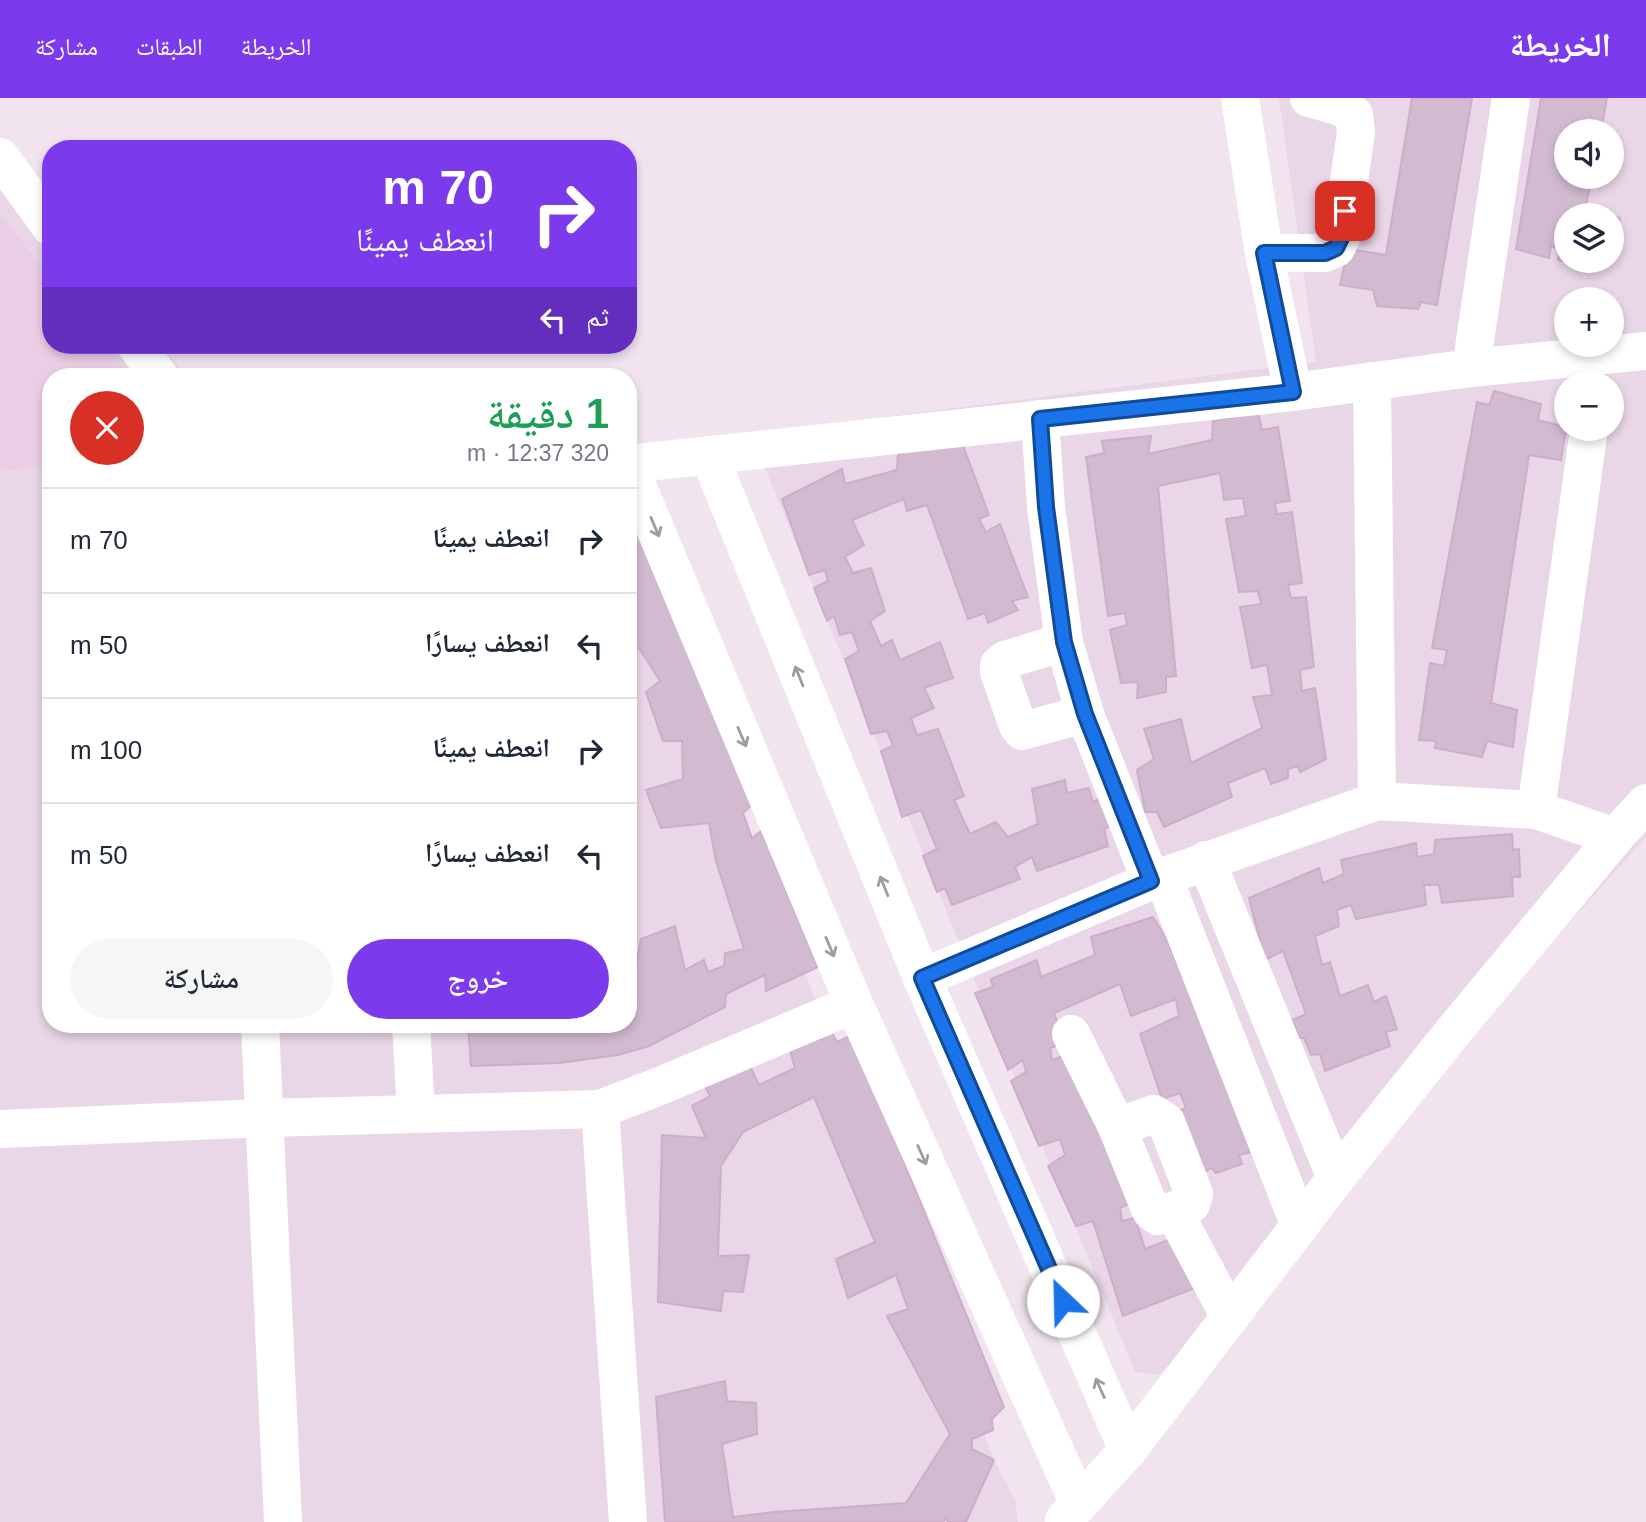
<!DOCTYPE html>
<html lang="ar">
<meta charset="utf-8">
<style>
:root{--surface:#fff;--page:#f6f6f7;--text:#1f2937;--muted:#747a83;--line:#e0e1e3;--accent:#7c3aed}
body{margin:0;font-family:Helvetica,"Noto Naskh Arabic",sans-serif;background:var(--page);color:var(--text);direction:rtl;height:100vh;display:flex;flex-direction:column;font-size:26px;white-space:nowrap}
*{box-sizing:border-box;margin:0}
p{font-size:23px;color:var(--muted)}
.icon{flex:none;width:38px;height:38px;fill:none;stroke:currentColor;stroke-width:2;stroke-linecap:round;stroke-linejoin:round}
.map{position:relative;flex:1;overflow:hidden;direction:ltr}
.drawer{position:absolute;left:42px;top:270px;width:595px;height:665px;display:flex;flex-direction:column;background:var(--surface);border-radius:28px;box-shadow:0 4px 10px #0003;direction:rtl}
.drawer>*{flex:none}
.hud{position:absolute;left:42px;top:42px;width:595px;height:214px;border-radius:28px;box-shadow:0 4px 10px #0003;direction:rtl;background:#7c3aed;color:#fff;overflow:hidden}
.tools{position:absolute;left:1554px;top:21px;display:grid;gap:14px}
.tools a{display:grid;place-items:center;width:70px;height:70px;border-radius:50%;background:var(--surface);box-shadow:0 4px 10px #0003;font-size:35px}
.pin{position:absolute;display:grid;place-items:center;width:60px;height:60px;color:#fff;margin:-30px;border-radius:14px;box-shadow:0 4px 10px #0006}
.me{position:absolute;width:77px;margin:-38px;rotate:336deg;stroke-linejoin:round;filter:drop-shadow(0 0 5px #0008)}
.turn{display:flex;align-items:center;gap:24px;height:147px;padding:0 28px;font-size:32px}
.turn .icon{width:91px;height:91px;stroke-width:2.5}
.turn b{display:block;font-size:49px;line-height:60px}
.then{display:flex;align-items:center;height:66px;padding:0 28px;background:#0003;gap:14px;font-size:26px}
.round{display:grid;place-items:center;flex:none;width:74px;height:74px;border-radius:37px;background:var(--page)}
.overview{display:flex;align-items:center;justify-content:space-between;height:119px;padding:0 28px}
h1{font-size:42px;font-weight:600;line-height:52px;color:#1e9e55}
.button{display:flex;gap:14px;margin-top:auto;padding:14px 28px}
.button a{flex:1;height:80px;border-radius:42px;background:var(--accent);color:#fff;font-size:28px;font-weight:600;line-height:80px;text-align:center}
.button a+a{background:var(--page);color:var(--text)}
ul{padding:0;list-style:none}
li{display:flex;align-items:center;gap:21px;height:105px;padding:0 28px;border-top:2px solid var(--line)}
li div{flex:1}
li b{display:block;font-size:26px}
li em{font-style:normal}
header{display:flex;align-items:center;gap:42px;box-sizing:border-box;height:98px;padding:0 35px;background:var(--accent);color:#fff}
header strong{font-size:33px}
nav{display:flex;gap:38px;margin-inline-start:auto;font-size:24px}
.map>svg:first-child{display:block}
.residential{fill:#e9d6e6;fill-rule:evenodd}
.education{fill:#eacee5}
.building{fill:#d2bad1;stroke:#cdadcb;stroke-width:2}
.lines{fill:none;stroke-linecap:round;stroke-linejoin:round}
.minor{stroke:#fff;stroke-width:38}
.oneway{stroke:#a19aa0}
.route-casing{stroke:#114b97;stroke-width:18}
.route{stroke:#1a73e8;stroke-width:12}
</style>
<header>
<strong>الخريطة</strong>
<nav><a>الخريطة</a><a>الطبقات</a><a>مشاركة</a></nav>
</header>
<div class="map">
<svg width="1646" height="1424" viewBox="0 0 1646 1424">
<rect width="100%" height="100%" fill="#f1e4ef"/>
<g class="residential">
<path d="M1279,0H1646V739L1199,1241L1158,1277L1135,1274L751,336L1316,264ZM1566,33H1612V79H1566ZM1566,117H1612V163H1566ZM1566,201H1612V247H1566ZM1566,285H1612V331H1566Z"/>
<path d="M0,54L51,115V247H160L186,278H51V926H628V345L637,344L743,715L994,1362L1015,1402L1018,1424H0Z"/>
</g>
<path class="education" d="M0,116L51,180V247H104L129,278H51V368L0,373Z"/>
<g class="building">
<path d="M1412,0H1472L1437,207L1421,204L1418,211L1377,208L1373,192L1340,187L1348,151L1386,157Z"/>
<path d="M1541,0H1607L1601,33H1566V79H1592L1585,112L1608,117H1566V163H1583L1582,167L1558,162L1560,151L1551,148L1549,160L1516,151Z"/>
<path d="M1612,118L1620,120L1612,156Z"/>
<path d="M1494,293L1541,306L1538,322L1566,329V331L1561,362L1529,357L1491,605L1517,612L1513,649L1487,643L1482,659L1435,650L1436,643L1419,642L1430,565L1444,568L1447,552L1432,550L1477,304L1489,307Z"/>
<path d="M1258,315L1262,332L1278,329L1290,403L1275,405L1277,416L1292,414L1302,485L1288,487L1291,500L1306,499L1314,569L1300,572L1302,593L1315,590L1326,661L1300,674L1298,668L1288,671V680L1271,686L1265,670L1228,685L1232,699L1164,729L1157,714H1145L1137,672L1154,661L1144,631L1181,621L1191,665L1262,630L1253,599L1272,597L1267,567L1252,570L1240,509L1261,506L1258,493L1239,494L1226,421L1246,418L1243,400L1224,402L1220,375L1158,388L1176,578L1166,579V594L1137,600L1138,584L1121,585L1110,532L1127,527L1125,515L1108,518L1086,359L1104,355L1102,343L1151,338L1148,356L1212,342L1213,323Z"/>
<path d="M941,342L962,345L989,417L979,421L986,434L1000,426L1028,499L1012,503L1018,512L988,525L985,515L968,521L927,407L907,413L904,401L852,422L864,447L845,459L853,475L871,470L885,513L870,523L881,548L892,542L900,562L940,544L953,580L924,590L934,610L911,620L917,637L938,631L964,698L954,702L970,736L996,724L1008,739L1038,726L1032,691L1065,682L1067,695L1089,690L1093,704L1103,699L1112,727L1104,731L1108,748L1037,773L1032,759L1015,769L1020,781L952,807L945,790L937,794L923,758L937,751L921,712L902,719L881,653L893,648L887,633L871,636L845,561L859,553L852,534L840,537L834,518L827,523L814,490L828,483L825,472L809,477L782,401L842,371L845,386L897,372L898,357Z"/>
<path d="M628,390L751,708L743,715L752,740L761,733L818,869L766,893L765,877L726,896L725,909L649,948L618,957L559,965L471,968L468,926H593L594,931L609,926H628V907L636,908L635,872L641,841L675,828L685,872L704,862L708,874L724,868L725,855L744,851L716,763L709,725L661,730L646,692L683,681L682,643H663L646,594L660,583L639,550L628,553Z"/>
<path d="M1512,736L1513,752L1519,751L1520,779H1512L1513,798L1442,805L1439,787H1424L1426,807L1356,821L1351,807L1337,812L1339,828L1315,838L1322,867L1330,864L1340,898L1368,887L1374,904L1386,898L1397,931L1386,934L1390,948L1325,973L1320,956L1311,957L1304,940H1300L1292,922L1306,916L1283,853L1265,862L1249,800L1319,770L1323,785L1344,776L1341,762L1416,745L1417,759L1434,756L1435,742Z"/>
<path d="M1153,819L1167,842L1255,1053L1239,1057L1242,1066L1216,1075L1212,1070L1201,1075L1170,1016L1186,1010L1180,995L1162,1001L1140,936L1179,918L1176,901L1131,918L1120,886L1054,915L1064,945L1050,950L1052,962L1068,956L1130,1105L1120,1110L1122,1123L1135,1120L1145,1151L1176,1139L1195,1190L1123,1218L1093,1123L1076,1128L1048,1068L1065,1057L1060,1041L1039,1048L1011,983L1026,974L1023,962L1008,972L975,895L993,889L991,881L1037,862L1041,879L1095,857L1091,839Z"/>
<path d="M831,933L837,944L852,937L1004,1309L992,1321L993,1332L972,1341V1351L994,1362L966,1424H949L945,1421L943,1424H665L656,1299L725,1283L727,1303L756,1305L757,1336L722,1346L733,1419L774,1414L906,1405L950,1336L887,1218L908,1211L896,1177L848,1200L836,1161L875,1144L814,999L743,1034L721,1068L718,1158L749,1157L743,1194L723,1193L721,1213L658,1204L662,1037L706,1040L692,1008L710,998L703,984L749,966L759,987L795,970L789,949Z"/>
</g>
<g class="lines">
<g class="minor">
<path d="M1240,0L1264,155L1293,294"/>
<path d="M0,59L51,129"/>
<path d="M1264,155H1325L1336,150L1341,140L1356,34L1354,17L1341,9L1309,0"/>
<path d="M136,247L159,278"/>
<path d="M1471,270L1511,0"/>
<path d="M1372,283L1377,703"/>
<path d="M1040,321L1046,409L1064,544L1085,616L1151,783"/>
<path d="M709,357L922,880L1128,1352"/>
<path d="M628,366L854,906L1079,1406"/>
<path d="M628,366L1293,294L1471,270L1646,253"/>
<path d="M1064,544L1005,562L999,567V574L1018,628L1022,633L1085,616"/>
<path d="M1536,712L1589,331"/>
<path d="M1206,762L1336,1080"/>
<path d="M1163,779L1300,1128"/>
<path d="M922,880L1151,783L1377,703L1536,712L1615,739"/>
<path d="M260,926L283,1424"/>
<path d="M411,926L416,1015"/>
<path d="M1071,936L1117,1029L1151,1113L1158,1118L1191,1106L1194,1096L1166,1024L1154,1016L1117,1029"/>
<path d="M600,1011L628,1424"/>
<path d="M0,1031L265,1020L600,1011L660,988L854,906"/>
<path d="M1174,1114L1230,1219"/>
<path d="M1064,1422L1128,1352L1336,1080L1452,935L1615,739L1646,705"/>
</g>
</g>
<defs><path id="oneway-shaft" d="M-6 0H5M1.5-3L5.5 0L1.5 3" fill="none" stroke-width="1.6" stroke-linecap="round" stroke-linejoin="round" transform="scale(1.75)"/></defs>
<g class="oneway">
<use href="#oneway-shaft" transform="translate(655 429) rotate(67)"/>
<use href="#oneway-shaft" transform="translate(799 578) rotate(-112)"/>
<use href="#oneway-shaft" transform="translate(742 639) rotate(67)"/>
<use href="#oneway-shaft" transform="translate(884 788) rotate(-112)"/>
<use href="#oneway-shaft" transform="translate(830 849) rotate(67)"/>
<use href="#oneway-shaft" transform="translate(922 1057) rotate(66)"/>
<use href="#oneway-shaft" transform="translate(1100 1290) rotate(-114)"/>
</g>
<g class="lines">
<g class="route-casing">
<path id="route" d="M1063,1203L922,880L1151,783L1085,616L1064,544L1046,409L1040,321L1293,294L1264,155H1325L1336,150L1341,140L1345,113"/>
</g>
<use href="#route" class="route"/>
</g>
</svg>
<div class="tools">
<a><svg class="icon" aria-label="sound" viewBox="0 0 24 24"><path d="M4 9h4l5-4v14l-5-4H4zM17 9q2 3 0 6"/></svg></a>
<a><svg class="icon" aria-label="layers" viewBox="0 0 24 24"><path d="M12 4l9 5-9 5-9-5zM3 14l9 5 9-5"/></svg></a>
<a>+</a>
<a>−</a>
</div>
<div class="pin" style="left:1345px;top:113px;background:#d93025"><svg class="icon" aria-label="arrive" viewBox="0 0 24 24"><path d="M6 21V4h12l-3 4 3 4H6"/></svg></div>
<svg class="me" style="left:1063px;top:1203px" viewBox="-20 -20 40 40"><circle r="19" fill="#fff"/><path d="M0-13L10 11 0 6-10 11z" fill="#1a73e8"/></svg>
<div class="hud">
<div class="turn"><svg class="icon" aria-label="right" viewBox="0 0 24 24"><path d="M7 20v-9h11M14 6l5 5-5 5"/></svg><div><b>70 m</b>انعطف يمينًا</div></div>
<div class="then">ثم<svg class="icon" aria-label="left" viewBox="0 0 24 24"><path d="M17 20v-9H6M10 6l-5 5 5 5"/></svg></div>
</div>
<section class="drawer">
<div class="overview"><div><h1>1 دقيقة</h1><p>320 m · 12:37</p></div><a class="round" style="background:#d93025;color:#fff"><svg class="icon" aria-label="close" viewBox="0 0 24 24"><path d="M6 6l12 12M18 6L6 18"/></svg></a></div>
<ul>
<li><svg class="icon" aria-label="right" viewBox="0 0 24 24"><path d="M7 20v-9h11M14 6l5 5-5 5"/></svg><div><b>انعطف يمينًا</b></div><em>70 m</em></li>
<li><svg class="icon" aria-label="left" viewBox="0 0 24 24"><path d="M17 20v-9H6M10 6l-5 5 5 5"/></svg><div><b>انعطف يسارًا</b></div><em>50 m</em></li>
<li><svg class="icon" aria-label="right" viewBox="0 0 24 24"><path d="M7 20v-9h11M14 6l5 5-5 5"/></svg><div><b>انعطف يمينًا</b></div><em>100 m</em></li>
<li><svg class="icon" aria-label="left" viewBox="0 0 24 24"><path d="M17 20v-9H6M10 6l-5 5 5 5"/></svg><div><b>انعطف يسارًا</b></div><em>50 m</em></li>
</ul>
<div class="button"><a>خروج</a><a>مشاركة</a></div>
</section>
</div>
